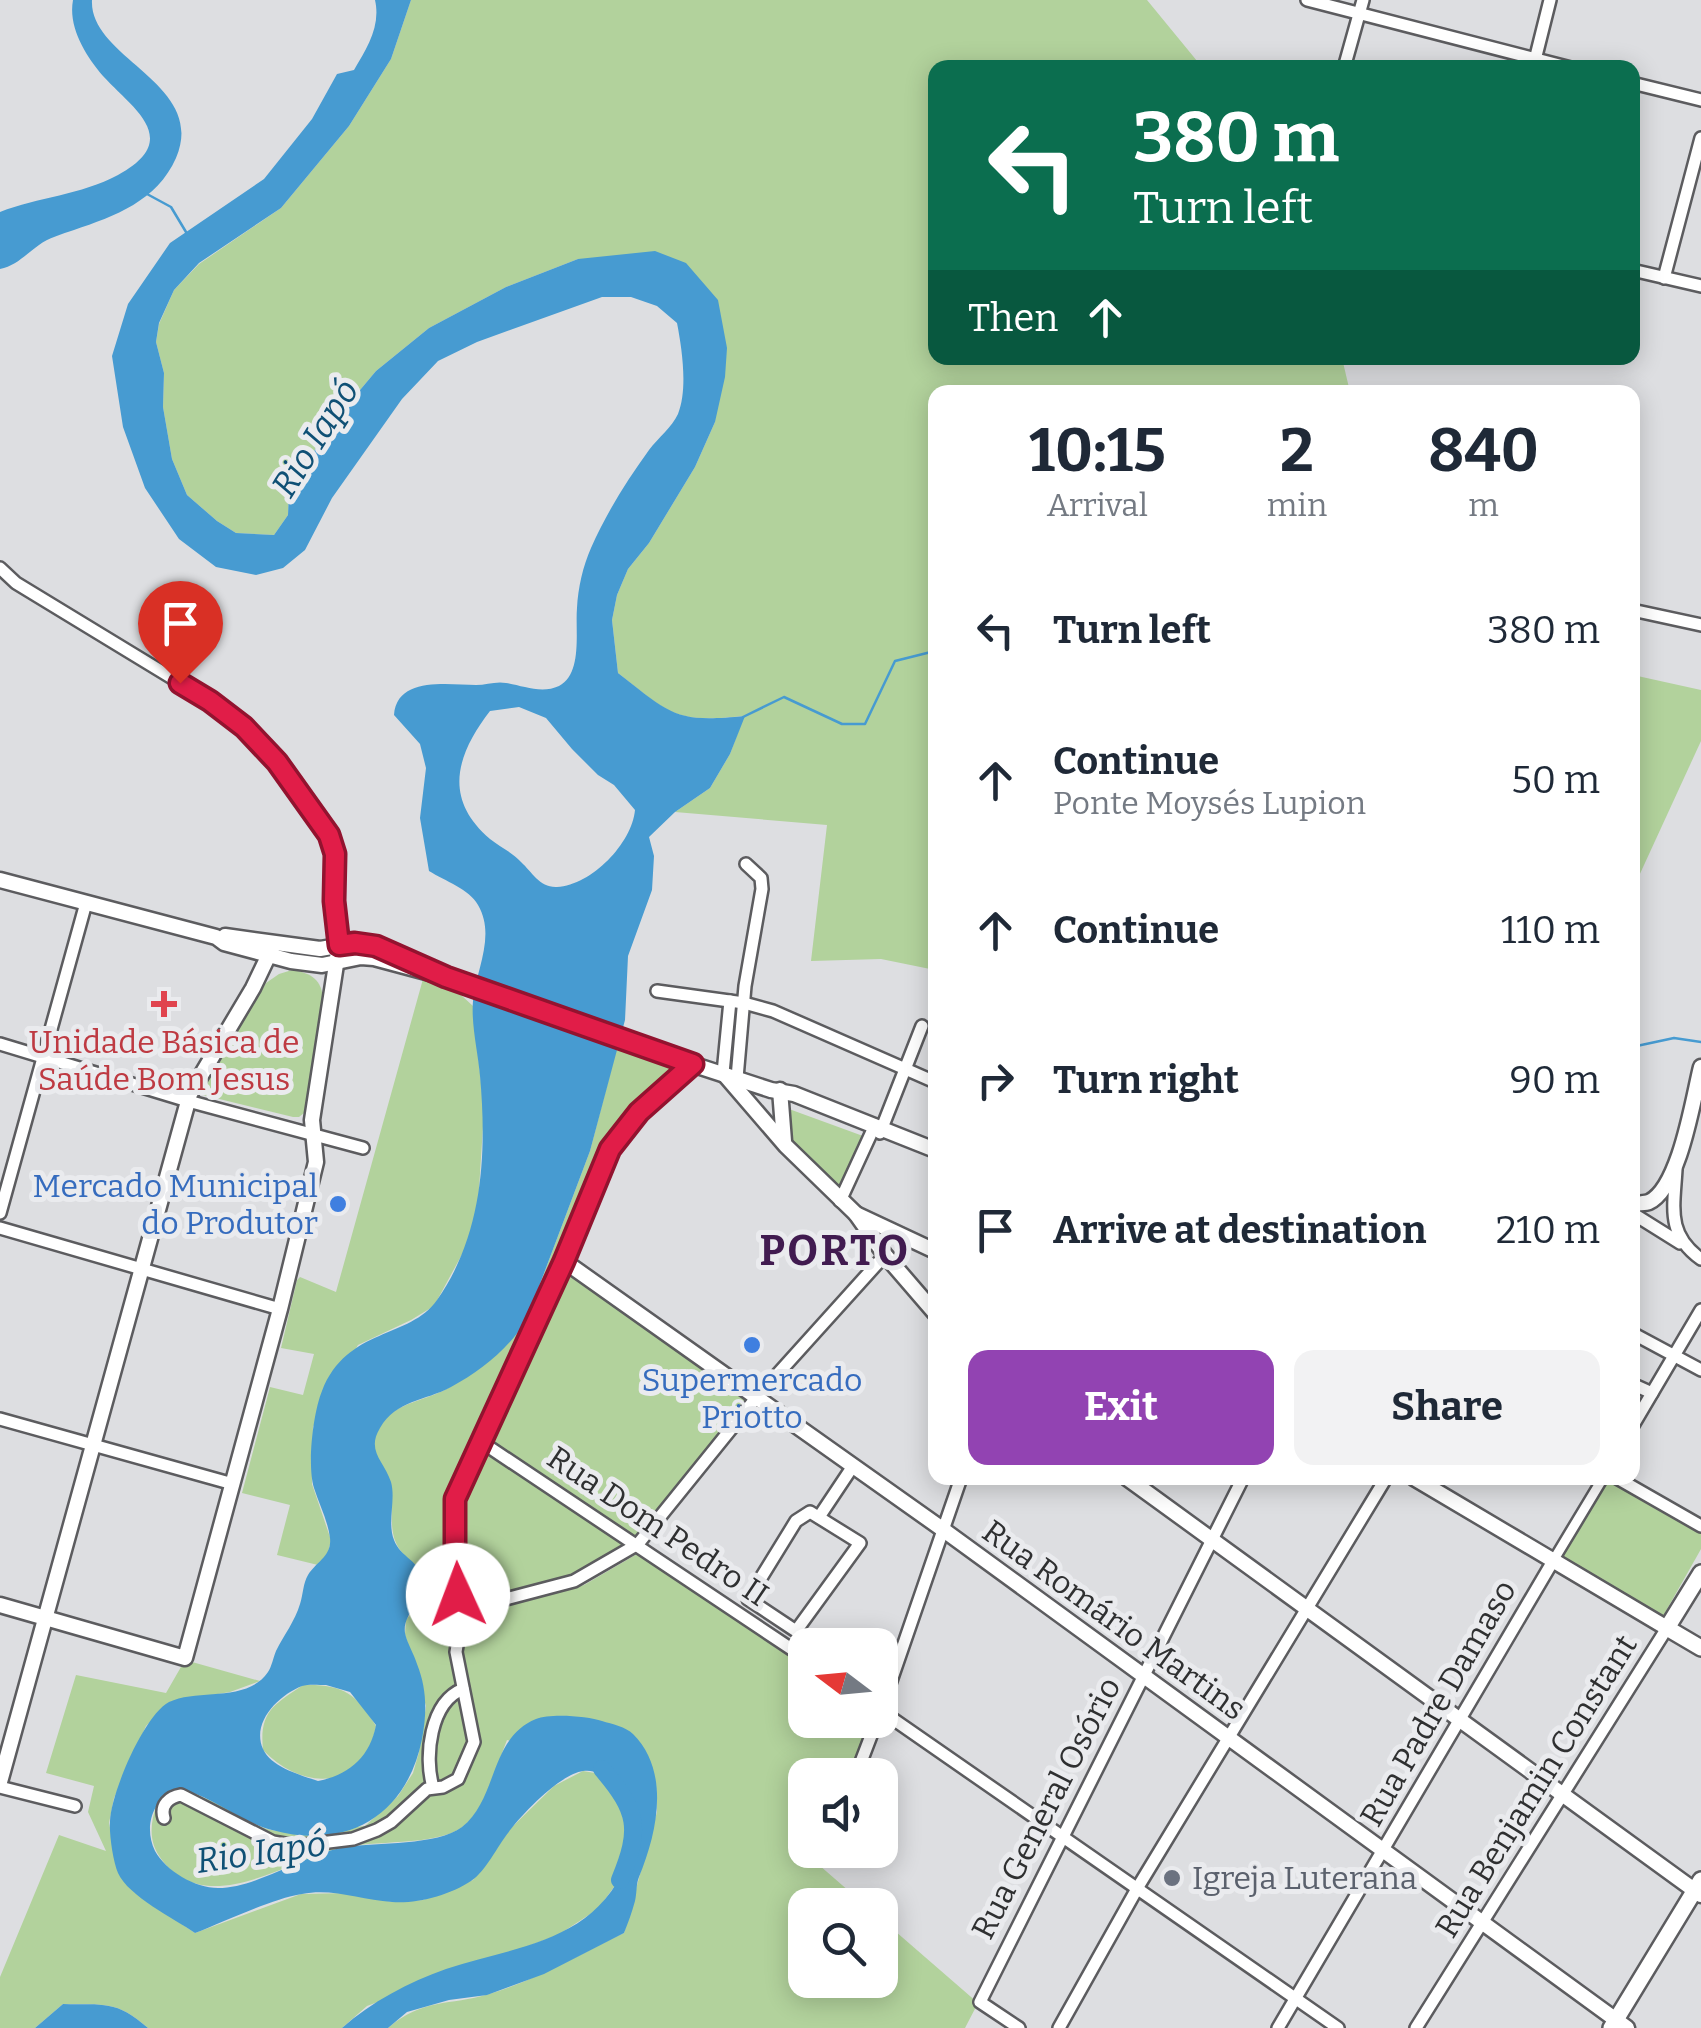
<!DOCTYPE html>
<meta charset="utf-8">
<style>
:root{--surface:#fff;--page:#f2f2f3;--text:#1f2937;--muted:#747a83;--accent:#9243b2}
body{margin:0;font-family:Bitter,serif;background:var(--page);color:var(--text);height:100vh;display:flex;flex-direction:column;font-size:38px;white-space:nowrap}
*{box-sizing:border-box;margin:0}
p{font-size:32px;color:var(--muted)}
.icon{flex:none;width:55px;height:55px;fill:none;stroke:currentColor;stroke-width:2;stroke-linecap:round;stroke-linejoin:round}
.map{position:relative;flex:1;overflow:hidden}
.sheet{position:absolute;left:928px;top:385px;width:712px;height:1100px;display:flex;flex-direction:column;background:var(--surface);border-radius:20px;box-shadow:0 5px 25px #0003}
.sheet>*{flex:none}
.guide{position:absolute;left:928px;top:60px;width:712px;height:305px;border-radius:20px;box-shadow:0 5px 25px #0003;background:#0b6e4f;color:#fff;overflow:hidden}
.needle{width:65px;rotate:286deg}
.tools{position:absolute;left:788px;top:1628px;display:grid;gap:20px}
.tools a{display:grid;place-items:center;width:110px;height:110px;border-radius:20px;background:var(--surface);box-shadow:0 5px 25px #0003;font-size:50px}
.pin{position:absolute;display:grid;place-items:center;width:85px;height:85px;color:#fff;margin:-102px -42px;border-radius:50% 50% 50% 0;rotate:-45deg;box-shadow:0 0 10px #0007}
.pin .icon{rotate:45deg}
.me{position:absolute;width:110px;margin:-55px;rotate:358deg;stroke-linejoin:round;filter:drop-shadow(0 0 8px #0008)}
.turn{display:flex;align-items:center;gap:35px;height:210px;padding:0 40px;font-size:45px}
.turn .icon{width:130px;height:130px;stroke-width:2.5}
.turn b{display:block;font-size:70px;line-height:85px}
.then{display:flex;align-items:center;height:95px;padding:0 40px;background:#0003;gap:20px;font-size:38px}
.eta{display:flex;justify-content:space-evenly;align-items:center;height:170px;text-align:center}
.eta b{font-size:60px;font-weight:700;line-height:70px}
.action{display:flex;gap:20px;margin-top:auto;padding:20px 40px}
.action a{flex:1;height:115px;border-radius:20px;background:var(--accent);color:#fff;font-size:40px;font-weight:700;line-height:115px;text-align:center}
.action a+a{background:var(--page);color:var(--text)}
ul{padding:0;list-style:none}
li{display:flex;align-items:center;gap:30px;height:150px;padding:0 40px}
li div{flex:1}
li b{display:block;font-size:38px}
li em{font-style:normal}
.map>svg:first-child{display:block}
.green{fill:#b2d29c}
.water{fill:#479bd1;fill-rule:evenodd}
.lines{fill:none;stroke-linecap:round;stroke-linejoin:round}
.stream{stroke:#479bd1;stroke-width:2.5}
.river{stroke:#479bd1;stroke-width:18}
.pedestrian-casing{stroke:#5c5c5f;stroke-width:14}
.minor-casing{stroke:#5c5c5f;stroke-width:16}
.tertiary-casing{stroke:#5c5c5f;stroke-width:19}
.secondary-casing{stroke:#5c5c5f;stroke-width:20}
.pedestrian{stroke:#fff;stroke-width:9}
.minor{stroke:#fff;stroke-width:11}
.tertiary{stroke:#fff;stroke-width:14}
.secondary{stroke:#fff;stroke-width:15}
.route-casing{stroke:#92132f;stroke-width:25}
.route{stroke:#e11d48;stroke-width:18}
.health-dot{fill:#e0444e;stroke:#eaebee;stroke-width:4}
.shop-dot{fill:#3f7fe0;stroke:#eaebee;stroke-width:4}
.worship-dot{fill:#6b7280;stroke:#eaebee;stroke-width:4}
.labels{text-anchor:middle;stroke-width:10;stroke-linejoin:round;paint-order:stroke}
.health-label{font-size:32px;fill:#be3a42;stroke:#eaebee}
.shop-label{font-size:32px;fill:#366cbe;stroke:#eaebee;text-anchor:end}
.street-label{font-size:32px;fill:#2f3031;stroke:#eaebee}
.worship-label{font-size:32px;fill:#5b616d;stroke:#eaebee;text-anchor:start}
.water-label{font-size:35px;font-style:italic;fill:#0f5075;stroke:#eaebee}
.district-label{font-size:42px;font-weight:bold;letter-spacing:2.5px;fill:#411b50;stroke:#eaebee}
</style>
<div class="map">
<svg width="1701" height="2028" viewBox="0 0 1701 2028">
<rect width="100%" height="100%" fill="#dddee1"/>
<g class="green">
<path d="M411,0H1147L1202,67L935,68V358H1342L1350,392H935V970L881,959L811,961L827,825L675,812L710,788L730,754L744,716C674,723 671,715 618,673L612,620L617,595L628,569L649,543L695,467L715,422L718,300L578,259L506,287L429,328L376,371L329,427L289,492L288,515L274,535L236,533L217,521L187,495L172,459L163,407L164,373L156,342L159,324L174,290L199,264L281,208L349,126L391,59Z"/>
<path d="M1633,675L1701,690V741L1633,889Z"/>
<path d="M292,970C312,973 322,980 323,1000L304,1113L299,1117H293L199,1094L266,983L279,974Z"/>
<path d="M423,979L461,995L473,1006L484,1111L478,1205L466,1247L434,1306L411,1320L358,1345L313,1427L312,1484L331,1540L328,1553L318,1565L277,1555L290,1505L242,1493L270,1387L303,1395L314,1354L281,1348L297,1280L300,1277L336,1292Z"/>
<path d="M618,1043L684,1064L637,1108L453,1497V1588L482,1611L584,1585L637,1554L805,1656V1720H875L853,1775H805V1850H824L819,1865L865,1905H805V1980H880V1918L978,2003L965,2028H388C423,1998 449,2006 489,1994C537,1980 579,1954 624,1933L657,1812L656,1782L507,1740C496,1767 486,1811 461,1828C435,1846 372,1840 340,1848C287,1861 207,1919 162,1860C148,1842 150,1824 157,1803C188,1771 236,1822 271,1830C296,1835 338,1828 365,1826L398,1796L413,1773L419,1752L426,1706L405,1634L406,1620L415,1608L419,1567C387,1546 392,1528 392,1493C392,1474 373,1463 374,1444C377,1403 425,1403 450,1387C477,1369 509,1348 526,1321L590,1151Z"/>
<path d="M789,1109L863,1136L840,1195L784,1134L783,1121Z"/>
<path d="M566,1267L753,1399L629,1543L582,1573L482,1600L467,1598L458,1579L463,1535L460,1501Z"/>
<path d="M1605,1478H1614L1701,1531V1549L1662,1618L1556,1561Z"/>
<path d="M185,1660L260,1681L230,1692L170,1702L146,1726L114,1798L109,1823L114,1847L134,1892L195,1933L301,1894L347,1893L392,1902L423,1900L473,1880L511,1828L554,1786L583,1771L601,1774L616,1785L635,1819L634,1846L619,1880L598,1909L558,1935L367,2006L342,2028H148C116,2000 104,2005 63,2004L35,2028H0V1977L59,1835L106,1851L88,1812L94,1786L46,1773L76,1675L166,1693Z"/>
<path d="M303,1685C341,1684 356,1692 376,1726C364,1791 303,1792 263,1750C259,1711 274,1705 303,1685Z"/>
</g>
<g class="water">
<path d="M73,0H92C89,59 208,83 176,158C157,201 115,216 74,230C62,234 48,238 39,245C26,254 16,266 0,269V212C38,197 81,195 118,175C184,139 132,108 103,76C85,55 68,27 73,0Z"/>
<path d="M375,0H411L391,59L349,126L281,208L199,263L174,290L159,323L156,342L164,373L163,407L172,459L187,495L217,521L236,533L274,535L288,515L289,492L329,427L376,371L429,328L506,287L578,259L655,251L686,263L718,300L727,348L725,377L715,422L695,467L649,543L628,569L617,595L612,620L618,673C672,715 675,723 745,716L730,754L710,788L675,812L649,837L654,856L652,890L628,956L625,1020L590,1151L526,1321C507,1350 481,1371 451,1387C425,1401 396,1400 380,1428C366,1451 384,1461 391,1482C396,1500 387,1522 394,1540C400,1557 421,1562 423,1579C426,1600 402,1613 405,1633C407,1643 414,1654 417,1664C427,1689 427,1713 422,1739C407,1815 347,1851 272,1830C244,1823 222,1804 196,1794C160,1781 140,1821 155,1851C166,1871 195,1888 218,1888C258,1888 306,1853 346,1847C377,1842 437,1846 462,1827C498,1799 489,1738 536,1719C550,1713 588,1716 602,1721C612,1724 626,1727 633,1734C671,1772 657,1833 639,1877C636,1884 637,1893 635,1901C632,1912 628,1923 624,1933L544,1974L487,1995L449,2000L407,2012L388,2028H342C371,2002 409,1982 446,1969C519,1945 593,1943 627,1863C638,1836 638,1823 624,1799C616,1785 601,1768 583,1771C560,1774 521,1815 508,1833C497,1847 486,1871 471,1881C450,1895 417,1904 392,1902C361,1900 333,1888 302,1894C271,1899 226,1921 195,1933C175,1919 128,1896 118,1873C113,1861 109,1834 110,1821C111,1793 144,1715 169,1702C198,1688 247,1703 268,1672C272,1666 273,1658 276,1651C284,1635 295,1621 300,1604C303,1595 303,1583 308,1575C316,1562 332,1556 330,1538C328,1521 319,1504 314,1488C307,1465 313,1413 322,1391C347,1327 410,1339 437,1300C483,1235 487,1153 480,1076C478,1052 471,1025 473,1001C476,969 496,936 478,905C469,889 445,881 429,871L420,818L426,768L420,744L394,715C397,676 448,685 476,685C486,685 496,681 506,683C523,686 542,694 559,686C583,674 575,630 577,608C578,588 583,566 591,548C607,512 626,482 649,450C658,438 672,427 678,414C688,389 682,349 677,323L657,306L631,297H602L477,342L438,361L402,399L332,498L305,550L283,568L256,575L216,567L179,539L145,488L123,427L112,356L128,304L170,243L264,179L312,119L337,74L354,70C367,48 381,26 375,0ZM519,707L546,718L572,749L598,775L614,785L635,810C632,843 592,885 557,887C540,888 532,872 521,862C512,852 500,847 490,839C442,798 457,754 490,711ZM326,1685L350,1692L376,1725C370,1757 349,1775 318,1781C300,1775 271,1767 263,1749C251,1722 279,1695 302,1686C308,1684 319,1685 326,1685Z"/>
<path d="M63,2004C104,2005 116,2000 148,2028H35Z"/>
</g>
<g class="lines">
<g class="stream">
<path d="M147,194L171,207L186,232"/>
<path d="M743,717L784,697L842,724H865L895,661L935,651"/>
<path d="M1632,1047L1674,1038L1701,1042"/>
</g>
<path class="river" d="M602,1769C638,1811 641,1829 620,1880"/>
<g class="pedestrian-casing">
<path id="pedestrian" d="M1553,1561L1603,1478"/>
</g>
<g class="minor-casing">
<g id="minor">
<path d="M1307,0L1571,68"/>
<path d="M1344,68L1363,0"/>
<path d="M1533,68L1550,0"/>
<path d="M1632,83L1701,100"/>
<path d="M1632,270L1701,286"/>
<path d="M1664,278L1701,138"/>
<path d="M0,568L16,583L210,701L243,727L277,762L329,835L335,855L332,875L339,945"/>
<path d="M1632,610L1701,625"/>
<path d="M657,991L744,1003L773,1011L935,1082"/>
<path d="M0,1044L188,1101L363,1148"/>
<path d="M723,1073L730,1001"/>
<path d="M737,1078L745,986L762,889L761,878L746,864"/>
<path d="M880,1133L922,1026"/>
<path d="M1676,1169C1674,1207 1666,1234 1701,1259"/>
<path d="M840,1201L875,1125"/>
<path d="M0,1213L86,903"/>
<path d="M1632,1213L1680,1243"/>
<path d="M0,1228L280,1309"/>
<path d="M564,1261L455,1499V1582L458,1595L464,1601L479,1606L574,1581L638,1544L756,1398L885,1255"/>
<path d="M1632,1333L1701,1370"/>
<path d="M1632,1384L1652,1393"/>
<path d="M0,1419L233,1484"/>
<path d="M1632,1427L1701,1310"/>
<path d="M480,1441L805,1658"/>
<path d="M1617,1478L1701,1526"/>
<path d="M810,1512L860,1543L796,1631L748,1599L796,1521Z"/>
<path d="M819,1517L853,1466"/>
<path d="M880,1710L1338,2028"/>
<path d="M880,1713L961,1478"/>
<path d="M856,1775L877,1720"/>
<path d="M0,1787L75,1806"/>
<path d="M433,1787C424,1757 430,1702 463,1689"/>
<path d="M164,1818C160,1805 169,1797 181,1795L273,1842L296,1846L353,1839L377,1830L391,1822L427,1789L443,1787L458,1779L474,1742L456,1652L464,1601"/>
<path d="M1019,2028L980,2002L1243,1478"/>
<path d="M1059,2028L1138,1887L1386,1478"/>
<path d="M1278,2028L1553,1561"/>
<path d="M1416,2028L1667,1628"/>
</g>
</g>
<g class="tertiary-casing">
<g id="tertiary">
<path d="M0,880L216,937L224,943L291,961L322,965L361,957L374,958L445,977L624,1042L771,1090L794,1094L935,1150"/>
<path d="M225,936L320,949L355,943L376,946L423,965"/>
<path d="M693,1064L639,1112L611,1149L564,1261L945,1531L1627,2028"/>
<path d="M724,1074L786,1146L856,1214L885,1255L935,1313"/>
<path d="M780,1090L784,1141"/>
<path d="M1632,1204C1635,1204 1646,1203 1649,1202C1680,1187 1693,1099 1701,1067"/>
<path d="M856,1214L935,1251"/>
<path d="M1127,1478L1701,1895"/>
<path d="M1414,1478L1667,1628"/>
<path d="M0,1605L185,1658L280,1309L316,1162L312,1120L339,945"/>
<path d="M0,1782L190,1094L253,988L274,944"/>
</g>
</g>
<g class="secondary-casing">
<g id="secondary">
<path d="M1701,1573L1667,1628L1701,1648"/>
<path d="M1611,2028L1701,1880"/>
</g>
</g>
<use href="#pedestrian" class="pedestrian"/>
<use href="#minor" class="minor"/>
<use href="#tertiary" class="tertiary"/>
<use href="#secondary" class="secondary"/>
</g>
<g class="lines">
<g class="route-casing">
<path id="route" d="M180,683L210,701L244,727L277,762L329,835L335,854L334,901L339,945L355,943L376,946L446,977L693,1064L639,1112L610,1149L564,1261L455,1499V1582L458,1595"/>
</g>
<use href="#route" class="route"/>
</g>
<path class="health-dot" d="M159 989h10v10h10v10h-10v10h-10v-10h-10v-10h10z"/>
<g class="shop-dot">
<circle cx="338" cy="1204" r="10"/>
<circle cx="752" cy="1345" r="10"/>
</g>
<circle class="worship-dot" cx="1172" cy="1878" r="10"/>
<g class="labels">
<g class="health-label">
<text x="164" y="1053">Unidade Básica de<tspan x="164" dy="37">Saúde Bom Jesus</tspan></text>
</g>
<g class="shop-label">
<text x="318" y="1197">Mercado Municipal<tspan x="318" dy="37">do Produtor</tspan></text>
<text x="752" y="1391" text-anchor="middle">Supermercado<tspan x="752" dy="37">Priotto</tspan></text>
</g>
<g class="street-label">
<text transform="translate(658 1526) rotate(34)" y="11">Rua Dom Pedro II</text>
<text transform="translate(1114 1620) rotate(36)" y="11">Rua Romário Martins</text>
<text transform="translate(1438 1703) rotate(-60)" y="11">Rua Padre Damaso</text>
<text transform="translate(1536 1786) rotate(-58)" y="11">Rua Benjamin Constant</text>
<text transform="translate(1046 1808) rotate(-63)" y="11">Rua General Osório</text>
</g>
<g class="worship-label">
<text x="1192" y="1889">Igreja Luterana</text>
</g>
<g class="water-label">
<text transform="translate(315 438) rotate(-58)" y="12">Rio Iapó</text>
<text transform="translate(261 1852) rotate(-8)" y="12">Rio Iapó</text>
</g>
<g class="district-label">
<text x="835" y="1265">PORTO</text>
</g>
</g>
</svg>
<div class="tools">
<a><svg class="needle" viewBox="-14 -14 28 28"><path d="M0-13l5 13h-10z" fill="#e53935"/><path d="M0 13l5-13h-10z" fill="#747a83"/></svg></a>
<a><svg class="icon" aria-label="sound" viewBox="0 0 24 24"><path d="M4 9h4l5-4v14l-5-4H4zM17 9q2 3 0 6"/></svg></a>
<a><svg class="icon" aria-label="search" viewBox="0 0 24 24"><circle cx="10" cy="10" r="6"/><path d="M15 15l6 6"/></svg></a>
</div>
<div class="pin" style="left:180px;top:683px;background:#d93025"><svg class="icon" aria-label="arrive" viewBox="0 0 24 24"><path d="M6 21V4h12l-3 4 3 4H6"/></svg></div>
<svg class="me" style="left:458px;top:1595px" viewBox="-20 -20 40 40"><circle r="19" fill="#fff"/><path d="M0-13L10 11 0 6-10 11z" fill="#e11d48"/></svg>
<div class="guide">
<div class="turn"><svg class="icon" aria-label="left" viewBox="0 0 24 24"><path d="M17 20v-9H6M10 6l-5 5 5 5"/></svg><div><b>380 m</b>Turn left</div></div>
<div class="then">Then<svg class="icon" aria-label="ahead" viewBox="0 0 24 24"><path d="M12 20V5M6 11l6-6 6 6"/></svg></div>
</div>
<section class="sheet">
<div class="eta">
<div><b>10:15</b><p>Arrival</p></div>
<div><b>2</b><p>min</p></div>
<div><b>840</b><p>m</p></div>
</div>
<ul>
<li><svg class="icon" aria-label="left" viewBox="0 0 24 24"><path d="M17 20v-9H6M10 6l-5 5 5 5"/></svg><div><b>Turn left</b></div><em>380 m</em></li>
<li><svg class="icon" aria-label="ahead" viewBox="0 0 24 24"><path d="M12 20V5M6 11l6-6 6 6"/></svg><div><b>Continue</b><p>Ponte Moysés Lupion</p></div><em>50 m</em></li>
<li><svg class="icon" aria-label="ahead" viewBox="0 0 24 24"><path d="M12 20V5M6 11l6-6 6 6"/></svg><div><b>Continue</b></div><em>110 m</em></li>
<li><svg class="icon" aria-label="right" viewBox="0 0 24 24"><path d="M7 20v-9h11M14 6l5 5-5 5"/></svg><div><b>Turn right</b></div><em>90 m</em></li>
<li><svg class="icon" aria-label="arrive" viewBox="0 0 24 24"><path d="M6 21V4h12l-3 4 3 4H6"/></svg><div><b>Arrive at destination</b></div><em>210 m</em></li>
</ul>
<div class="action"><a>Exit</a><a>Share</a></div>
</section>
</div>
